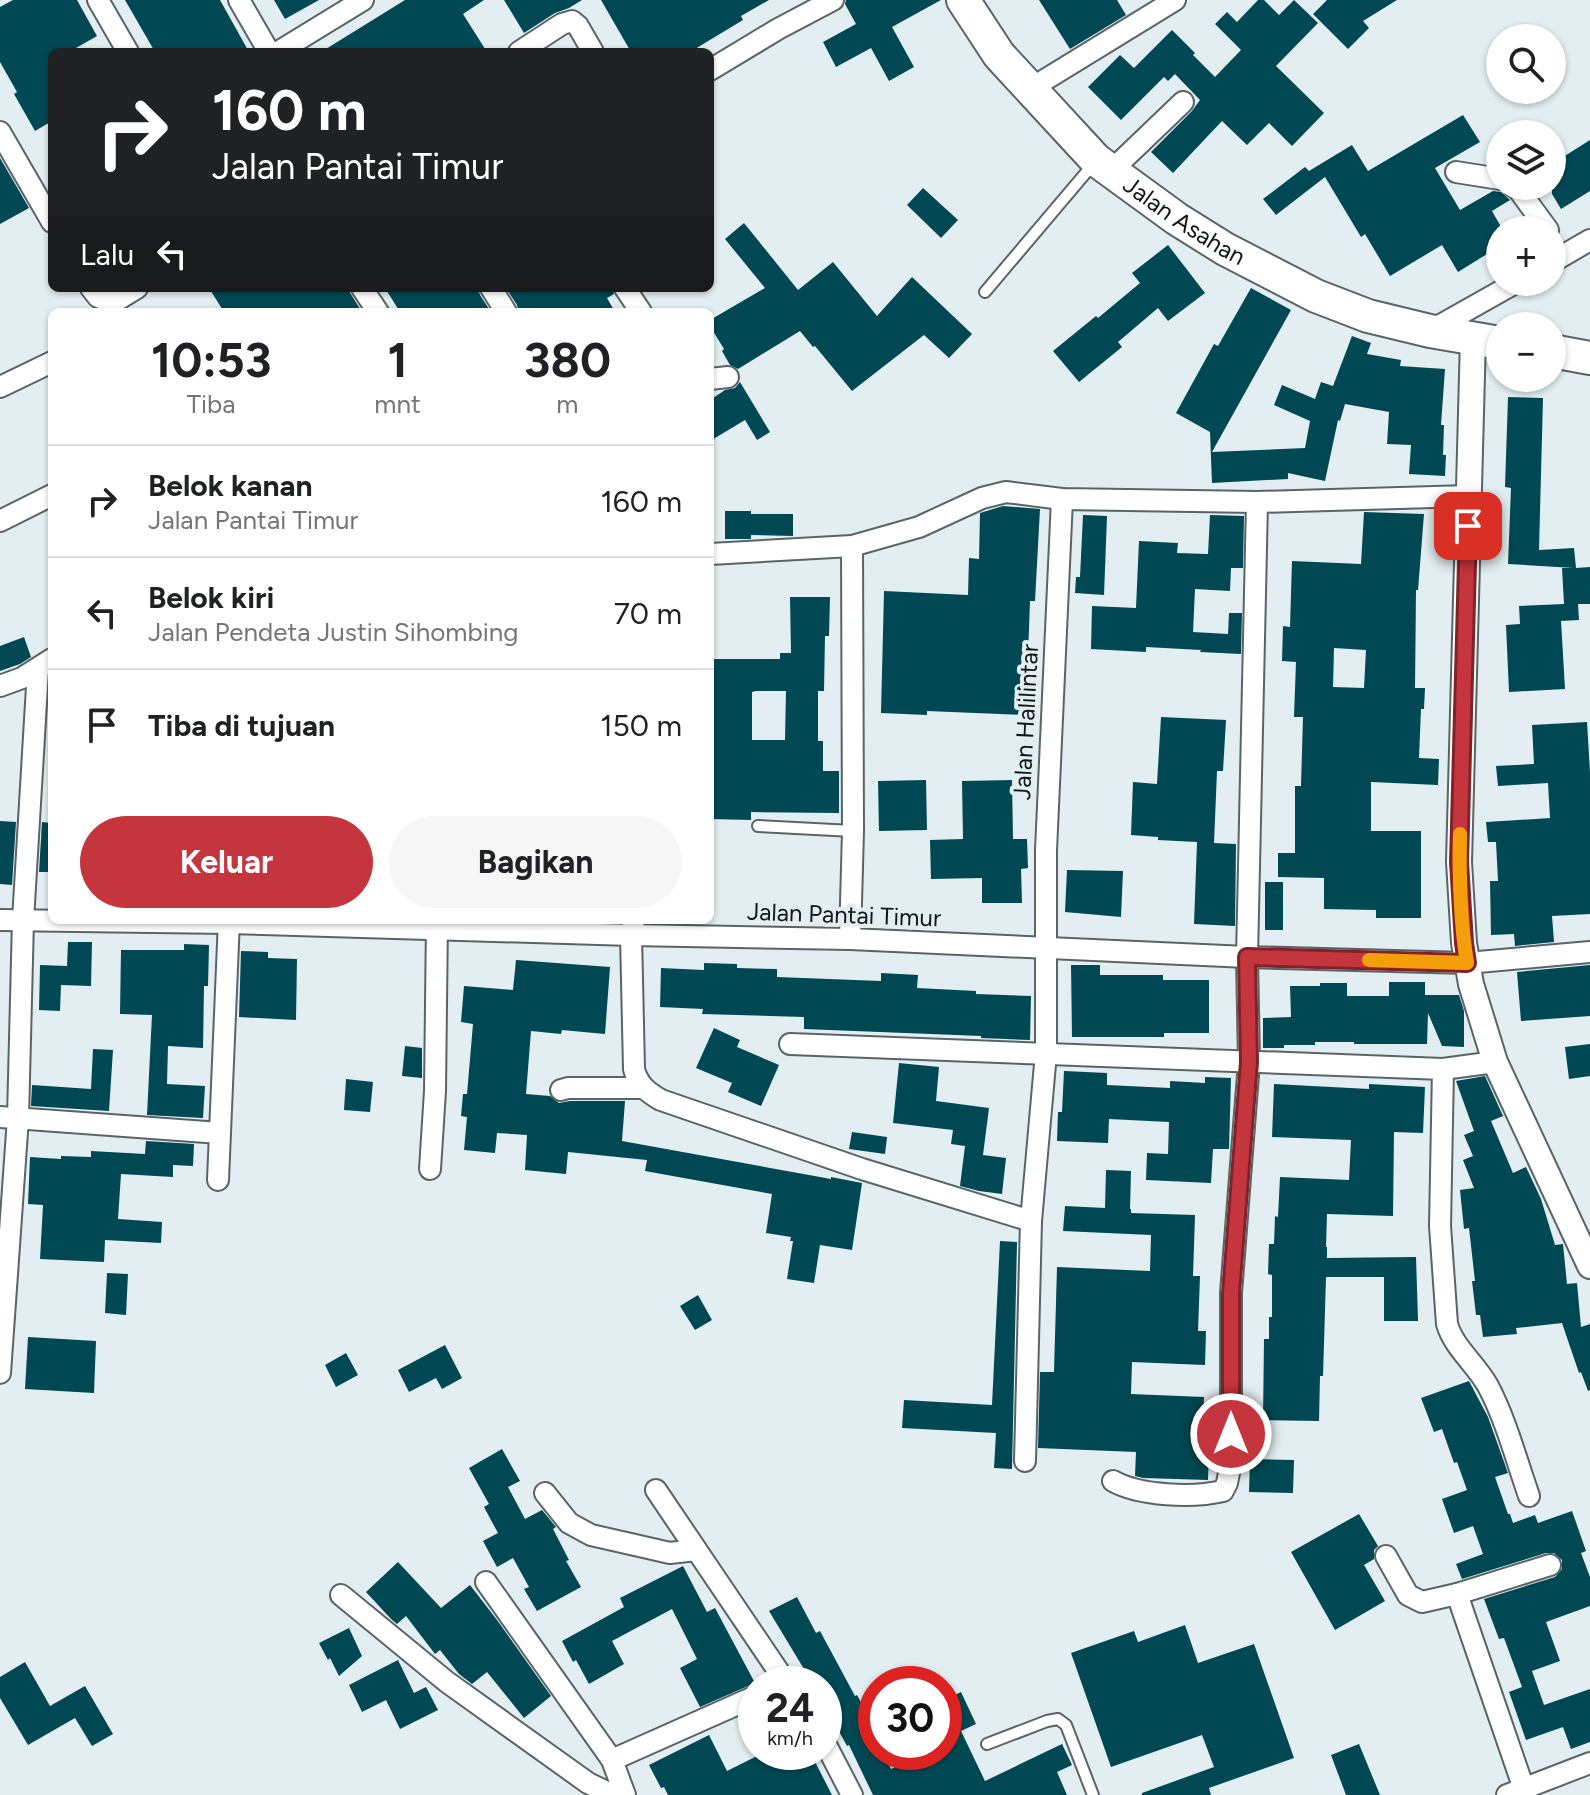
<!DOCTYPE html>
<html lang="id">
<meta charset="utf-8">
<style>
:root{--surface:#fff;--page:#f6f6f6;--text:#202124;--muted:#757577;--line:#e0e0e0;--accent:#c5353d}
body{margin:0;font-family:Figtree,sans-serif;background:var(--page);color:var(--text);height:100vh;display:flex;flex-direction:column;font-size:30px;white-space:nowrap}
*{box-sizing:border-box;margin:0}
p{font-size:26px;color:var(--muted)}
.icon{flex:none;width:44px;height:44px;fill:none;stroke:currentColor;stroke-width:2;stroke-linecap:round;stroke-linejoin:round}
.map{position:relative;flex:1;overflow:hidden}
.sheet{position:absolute;left:48px;top:308px;width:666px;height:616px;display:flex;flex-direction:column;background:var(--surface);border-radius:12px;box-shadow:0 2px 6px #0004}
.sheet>*{flex:none}
.hud{position:absolute;left:48px;top:48px;width:666px;height:244px;border-radius:12px;box-shadow:0 2px 6px #0004;background:#202124;color:#fff;overflow:hidden}
.buttons{position:absolute;left:1486px;top:24px;display:grid;gap:16px}
.buttons a{display:grid;place-items:center;width:80px;height:80px;border-radius:50%;background:var(--surface);box-shadow:0 2px 6px #0004;font-size:40px}
.speed{position:absolute;left:738px;top:1666px;display:flex;gap:16px;font-size:40px;font-weight:700;text-align:center}
.speed>*{display:grid;place-content:center;width:104px;height:104px;border-radius:50%;background:var(--surface);box-shadow:0 2px 6px #0004;line-height:1}
.speed small{font-size:20px;font-weight:400}
.speed .limit{border:12px solid #d22;background:#fff;color:#111}
.pin{position:absolute;display:grid;place-items:center;width:68px;height:68px;color:#fff;margin:-34px;border-radius:16px;box-shadow:0 4px 12px #0006}
.me{position:absolute;width:88px;margin:-44px;rotate:0deg;stroke-linejoin:round;filter:drop-shadow(0 0 6px #0008)}
.turn{display:flex;align-items:center;gap:28px;height:168px;padding:0 32px;font-size:36px}
.turn .icon{width:104px;height:104px;stroke-width:2.5}
.turn b{display:block;font-size:56px;line-height:68px}
.then{display:flex;align-items:center;height:76px;padding:0 32px;background:#0003;gap:16px;font-size:30px}
.eta{display:flex;justify-content:space-evenly;align-items:center;height:136px;text-align:center}
.eta b{font-size:48px;font-weight:700;line-height:56px}
.cta{display:flex;gap:16px;margin-top:auto;padding:16px 32px}
.cta a{flex:1;height:92px;border-radius:48px;background:var(--accent);color:#fff;font-size:32px;font-weight:700;line-height:92px;text-align:center}
.cta a+a{background:var(--page);color:var(--text)}
ul{padding:0;list-style:none}
li{display:flex;align-items:center;gap:24px;height:112px;padding:0 32px;border-top:2px solid var(--line)}
li div{flex:1}
li b{display:block;font-size:30px}
li em{font-style:normal}
.map>svg:first-child{display:block}
.building{fill:#004853;fill-rule:evenodd}
.lines{fill:none;stroke-linecap:round;stroke-linejoin:round}
.service-casing{stroke:#5a6466;stroke-width:14}
.minor-casing{stroke:#5a6466;stroke-width:24}
.tertiary-casing{stroke:#5a6466;stroke-width:28}
.primary-casing{stroke:#5a6466;stroke-width:36}
.service{stroke:#fff;stroke-width:10}
.minor{stroke:#fff;stroke-width:20}
.tertiary{stroke:#fff;stroke-width:24}
.primary{stroke:#fff;stroke-width:32}
.route-casing{stroke:#802228;stroke-width:20}
.route{stroke:#c5353d;stroke-width:14}
.slow{stroke:#f59e0b;stroke-width:14}
.labels{text-anchor:middle;stroke-width:8;stroke-linejoin:round;paint-order:stroke}
.street-label{font-size:24px;fill:#111617;stroke:#e2eef1}
</style>
<div class="map">
<svg width="1590" height="1795" viewBox="0 0 1590 1795">
<rect width="100%" height="100%" fill="#e2eef1"/>
<g class="building">
<path d="M13,0H77L97,36L69,52H52V121L35,131L14,94L17,92L0,62V7Z"/>
<path d="M125,0H220L249,52H155Z"/>
<path d="M274,0H319L285,19Z"/>
<path d="M405,0H484L463,14L487,52H321Z"/>
<path d="M504,0H582L569,8L555,13L524,33Z"/>
<path d="M601,0H769L741,16L743,20L690,52H631Z"/>
<path d="M846,0H941L892,27L914,67L889,81L871,48L836,67L823,42L856,24L845,4Z"/>
<path d="M1039,0H1117L1126,15L1070,49Z"/>
<path d="M1258,0H1264L1279,15L1294,0L1318,23L1276,66L1324,113L1292,146L1269,123L1247,145L1222,121L1173,173L1151,152L1192,111L1200,100L1175,74L1168,81L1164,77L1121,120L1088,87L1120,55L1134,68L1172,30L1195,53L1193,55L1215,77L1241,50L1215,24L1227,12L1237,22Z"/>
<path d="M1327,0H1397L1363,21L1369,28L1348,49L1313,14Z"/>
<path d="M1463,115L1480,142L1435,168L1460,210L1493,191L1501,192L1510,200L1492,211L1500,225V246L1458,272L1442,245L1390,276L1365,234L1361,237L1325,177L1276,215L1263,199L1305,167L1309,171L1352,145L1368,171Z"/>
<path d="M1590,140V191L1561,209L1552,194V164Z"/>
<path d="M0,158L29,208L0,224Z"/>
<path d="M923,188L958,220L941,238L907,205Z"/>
<path d="M744,223L798,290L833,262L877,316L912,277L972,334L949,358L924,335L852,391L815,346L813,347L800,331L738,369L730,365L722,351L724,349L710,326V320L765,288L725,239Z"/>
<path d="M1168,245L1205,293L1168,321L1158,308L1118,342L1122,347L1079,382L1053,351L1096,316L1098,318L1140,283L1132,273Z"/>
<path d="M209,288H347L362,312H224Z"/>
<path d="M385,288H478L480,295L491,312H400Z"/>
<path d="M506,288H612L614,294L607,298L615,312H519L517,305Z"/>
<path d="M1251,288L1291,310L1212,452L1305,448L1310,421L1274,405L1282,385L1315,399L1321,382L1333,386L1352,336L1371,343L1367,354L1401,360L1400,366L1445,369L1441,425H1444L1443,455H1446L1445,476L1409,474L1411,445L1387,444L1389,412L1345,404L1340,421L1338,420L1325,481L1288,473V479L1212,483L1210,432L1176,413L1214,344L1218,346Z"/>
<path d="M740,382L770,432L757,440L745,420L710,441V400L725,390L735,388Z"/>
<path d="M1508,397L1543,398L1539,550L1574,548L1576,568L1590,567V604H1578L1579,620L1561,621L1565,689L1509,692L1506,625L1520,624L1519,606L1564,604L1562,568H1574L1508,564L1511,488L1505,487Z"/>
<path d="M1003,506L1040,509L1035,601H1030L1028,656H1032V674H1029L1027,715L927,711V715L881,713L884,591L968,595L969,558L979,559L980,513Z"/>
<path d="M725,511H751V514H793V536L751,535V539H725Z"/>
<path d="M1364,512L1424,514L1418,590H1416L1415,688H1425L1424,709H1421L1419,758L1439,759L1438,785L1371,782V831H1421V918H1376V910L1324,909V878L1278,877V853H1295V786H1301L1303,717H1294L1296,662L1282,661L1283,626L1290,627L1292,561L1361,564ZM1334,648L1366,650L1364,688L1333,687Z"/>
<path d="M1083,515L1107,516L1104,595L1075,593L1076,577H1080Z"/>
<path d="M1210,515L1244,516L1243,568H1231L1230,591L1195,589L1193,632L1228,634L1229,613H1242L1241,654L1200,652L1201,650L1146,647V652L1091,649L1092,606L1136,608L1139,541L1178,543L1177,553L1208,554Z"/>
<path d="M790,597H830L829,636H825L824,691H818V741H823V771H839V813L751,812V820L710,819V659H780V653H791ZM756,691H786L785,740H752V692Z"/>
<path d="M24,637L31,657L20,664L0,671V646Z"/>
<path d="M1161,717L1226,720L1223,771H1217L1214,843L1236,844L1235,926L1194,924L1197,842L1158,840V837L1131,835L1133,782L1157,784Z"/>
<path d="M1587,722L1590,772V914L1552,916L1554,942L1515,946L1514,934L1491,935L1490,881H1498L1496,842H1488L1486,822L1550,818L1548,783L1498,786L1496,766L1534,764L1532,725Z"/>
<path d="M926,780L927,830L879,831L878,781Z"/>
<path d="M1012,780L1013,839H1027L1028,868L1021,869L1022,903H982V878L931,879L930,840L963,839L962,781Z"/>
<path d="M0,821L16,822L12,885L0,884Z"/>
<path d="M42,822L52,823V872H39Z"/>
<path d="M1067,870L1123,871L1121,917L1065,912Z"/>
<rect x="1265" y="882" width="18" height="48"/>
<path d="M68,942H92L91,986L61,985L60,1011L39,1010L40,965L67,966Z"/>
<path d="M184,944L209,945L208,986H204L203,1048L168,1046L167,1084L205,1086L203,1118L147,1115L152,1015L120,1014L121,950H184Z"/>
<path d="M241,951L268,952V958L297,959L296,1020L239,1017Z"/>
<path d="M516,960L610,967L605,1034L562,1030L561,1034L531,1031L526,1094L550,1096L559,1103L570,1101H625L622,1141L831,1179V1177L862,1183L852,1250L820,1245L814,1283L787,1279L793,1241H790L791,1237L766,1233L772,1194L645,1171L647,1160L568,1152L566,1174L525,1170L527,1135L497,1133L495,1153L464,1150L467,1117L461,1116L463,1094H467L473,1024L461,1022L464,986L513,990Z"/>
<path d="M704,963L737,964V968L777,969V977L881,981V973L918,975L917,988L976,991V994L1031,996L1030,1040L981,1038V1036L804,1029V1017L702,1014L703,1009L660,1007L661,968L704,970Z"/>
<path d="M1071,965H1100V975H1163V980H1209V1033H1164V1037H1072Z"/>
<path d="M1590,965V1016L1521,1021L1517,972Z"/>
<path d="M1389,982H1425V995H1459L1464,1011V1047L1442,1046L1428,1013L1427,1044H1354V1042H1315V1045H1284V1048H1263V1018L1291,1017L1290,986H1320V983H1347V996H1389Z"/>
<path d="M714,1028L740,1040L737,1047L779,1065L761,1106L728,1092L732,1083L696,1068Z"/>
<path d="M1590,1044V1076L1569,1079L1565,1047Z"/>
<path d="M405,1046L422,1048V1078L402,1076Z"/>
<path d="M93,1049L113,1050L109,1111L31,1106L32,1085L91,1089Z"/>
<path d="M899,1063L939,1067L936,1101L989,1108L983,1155L1006,1158L1002,1194L979,1191L960,1186L965,1146L951,1144L953,1130L893,1123Z"/>
<path d="M1064,1071L1107,1073V1085L1170,1088V1081L1205,1083V1077L1231,1078L1229,1149H1213L1211,1183L1146,1180L1147,1153L1168,1154L1169,1122L1109,1119L1108,1143L1057,1141L1058,1112H1062Z"/>
<path d="M1485,1076L1503,1116L1491,1121L1513,1173L1526,1167L1541,1199L1555,1245L1563,1244L1567,1284L1577,1283L1581,1327L1590,1324V1390L1588,1391L1581,1372L1579,1373L1562,1323L1516,1328L1517,1334L1483,1337L1480,1315H1476L1472,1281H1475L1469,1228L1464,1229L1460,1190L1474,1188L1463,1160L1473,1156L1464,1135L1474,1131L1456,1081Z"/>
<path d="M346,1079L373,1082L370,1112L344,1110Z"/>
<path d="M1274,1084L1369,1089V1084L1425,1087L1423,1133L1394,1132L1393,1216L1327,1214L1326,1247H1327V1258L1416,1257L1418,1321H1384V1277H1326L1323,1376H1320L1319,1421L1263,1420L1264,1339H1269V1317H1272V1275L1268,1274L1269,1244H1274L1275,1216L1278,1217L1280,1177L1349,1180L1351,1140L1272,1137Z"/>
<path d="M852,1132L887,1137L885,1154L849,1149Z"/>
<path d="M146,1141L194,1144L193,1166L173,1165V1177L121,1174L118,1219L162,1222L161,1243L105,1240L104,1262L40,1259L43,1205L28,1204L30,1157L61,1159V1156L91,1157V1151L145,1154Z"/>
<path d="M1106,1170L1131,1171L1130,1209H1131V1213L1195,1215L1193,1276H1200L1198,1331H1206L1205,1365L1132,1362L1131,1394L1204,1397L1202,1449H1209L1208,1480L1143,1478L1135,1476L1136,1452L1038,1448L1040,1372H1054L1057,1267L1150,1271L1151,1235L1063,1231L1065,1206L1105,1208Z"/>
<path d="M1000,1241L1017,1242L1012,1469L994,1468L996,1433L902,1428L904,1400L992,1405Z"/>
<path d="M107,1273L128,1274L126,1315L105,1313Z"/>
<path d="M698,1295L712,1320L695,1330L680,1306Z"/>
<path d="M28,1337L96,1341L94,1393L25,1389Z"/>
<path d="M445,1345L462,1378L442,1389L436,1378L409,1392L398,1370Z"/>
<path d="M346,1353L358,1375L336,1387L325,1365Z"/>
<path d="M1469,1381L1488,1417L1508,1473L1495,1477L1508,1514H1510L1513,1523L1535,1515L1538,1523L1572,1511L1586,1551L1581,1553L1590,1577V1606L1546,1622L1560,1661L1532,1671L1544,1705L1590,1689V1742L1571,1749L1563,1727L1526,1740L1509,1692L1522,1687L1504,1638L1499,1639L1484,1599L1555,1577L1562,1569V1560L1554,1553H1546L1462,1579L1456,1564L1483,1554L1473,1526L1454,1533L1442,1499L1467,1490L1457,1462L1454,1463L1442,1429L1434,1432L1421,1398Z"/>
<path d="M502,1449L520,1481L508,1487L525,1519L542,1510L556,1527L553,1529L569,1560L566,1561L581,1587L537,1611L524,1589L529,1587L513,1558L497,1567L483,1541L498,1533L484,1507L489,1504L469,1468Z"/>
<path d="M1250,1459L1294,1460L1293,1493L1249,1492Z"/>
<path d="M1359,1514L1378,1546L1374,1550V1559L1364,1565L1385,1601L1335,1630L1291,1552Z"/>
<path d="M398,1562L441,1608L470,1585L497,1620L551,1696L524,1718L487,1672L472,1684L459,1674L440,1650L435,1654L406,1616L397,1624L391,1619L366,1592Z"/>
<path d="M683,1566L707,1612L715,1608L755,1683L700,1707L680,1668L697,1659L672,1609L612,1641L624,1664L589,1684L576,1660L573,1662L562,1641L624,1607L620,1598Z"/>
<path d="M797,1597L816,1633L820,1631L855,1696L857,1695L876,1729V1752H883L891,1769L929,1752H944V1695L946,1699L961,1692L976,1724L961,1731L985,1781L1062,1744L1072,1765L1057,1772L1067,1795H873L849,1745L847,1746L824,1704V1684H813L769,1611Z"/>
<path d="M1185,1625L1198,1663L1254,1644L1294,1758L1209,1788L1211,1795H1142V1793L1214,1767L1202,1735L1111,1767L1071,1653L1134,1631L1138,1642Z"/>
<path d="M349,1628L362,1656L339,1676L330,1658L328,1660L319,1643Z"/>
<path d="M398,1660L414,1693L426,1687L438,1710L400,1729L386,1700L362,1712L349,1685Z"/>
<path d="M25,1662L50,1706L85,1686L113,1734L92,1746L75,1718L28,1745L0,1698V1677Z"/>
<path d="M709,1735L727,1771L765,1752H810L832,1795H668L664,1787L661,1788L649,1765Z"/>
<path d="M1359,1744L1380,1795H1346L1331,1755Z"/>
</g>
<g class="lines">
<g class="service-casing">
<g id="service">
<path d="M985,292L1095,162"/>
<path d="M758,826L853,831"/>
<path d="M987,1744L1047,1721L1058,1719L1066,1725L1093,1795"/>
</g>
</g>
<g class="minor-casing">
<g id="minor">
<path d="M98,0L128,52"/>
<path d="M239,0L269,52"/>
<path d="M278,52L363,0"/>
<path d="M519,52L562,24L572,21L578,26L593,52"/>
<path d="M710,70L778,29L833,0"/>
<path d="M1030,89L1175,0"/>
<path d="M0,132L52,222"/>
<path d="M1111,171L1183,102"/>
<path d="M1456,172L1500,179"/>
<path d="M1513,186L1518,189L1548,230"/>
<path d="M1552,262L1590,240"/>
<path d="M91,288L98,297L108,301"/>
<path d="M362,288L378,312"/>
<path d="M491,288L506,312"/>
<path d="M625,288L641,312"/>
<path d="M108,301L119,299L137,288"/>
<path d="M1430,331L1517,282"/>
<path d="M710,379L728,377"/>
<path d="M0,387L52,362"/>
<path d="M0,521L52,495"/>
<path d="M710,554L852,546L919,527L982,498L1006,492L1062,499L1257,502L1469,496"/>
<path d="M0,686L22,678L52,659"/>
<path d="M0,920L229,923L631,935L850,939L1247,957L1467,963L1590,952"/>
<path d="M634,920L631,935L634,1069C638,1085 647,1092 661,1100L862,1169L1031,1221"/>
<path d="M850,939L853,831L852,546"/>
<path d="M790,1044L1443,1069L1495,1062"/>
<path d="M1443,1069L1440,1226L1447,1324C1454,1348 1476,1364 1488,1386C1506,1420 1516,1459 1529,1496"/>
<path d="M561,1090L568,1088H643"/>
<path d="M0,1117L220,1133"/>
<path d="M430,1169L435,1091L437,920"/>
<path d="M218,1180L229,920"/>
<path d="M0,1373L18,1118L23,920L38,670"/>
<path d="M1025,1461L1031,1221L1046,1053V850L1062,499"/>
<path d="M1113,1481C1140,1496 1193,1498 1223,1491L1227,1483L1231,1463V1293L1249,1062L1247,957L1257,502"/>
<path d="M656,1490L787,1684"/>
<path d="M545,1493L569,1523L591,1535L670,1553L696,1550"/>
<path d="M1386,1556L1408,1595L1422,1602L1457,1594L1550,1565"/>
<path d="M486,1582L612,1760L625,1795"/>
<path d="M1457,1594L1526,1795"/>
<path d="M341,1595L447,1682L588,1783L613,1795"/>
<path d="M824,1741L852,1795"/>
<path d="M612,1760L756,1696"/>
<path d="M1507,1795L1590,1763"/>
</g>
</g>
<g class="tertiary-casing">
<path id="tertiary" d="M1473,338L1459,862L1464,943L1471,984L1495,1062L1590,1266"/>
</g>
<g class="primary-casing">
<g id="primary">
<path id="s1" d="M963,0L999,55L1096,160L1177,219L1225,249L1316,296L1368,316L1430,331L1500,343"/>
<path d="M1552,351L1590,358"/>
</g>
</g>
<use href="#service" class="service"/>
<use href="#minor" class="minor"/>
<use href="#tertiary" class="tertiary"/>
<use href="#primary" class="primary"/>
</g>
<g class="lines">
<g class="route-casing">
<path id="route" d="M1231,1434V1293L1249,1062L1247,957L1467,963L1464,943L1459,862L1468,526"/>
</g>
<use href="#route" class="route"/>
<path class="slow" d="M1369,960L1467,963C1460,920 1459,876 1460,834"/>
</g>
<g class="labels">
<g class="street-label">
<text dy="8" stroke="none"><textPath href="#s1" startOffset="316">Jalan Asahan</textPath></text>
<text transform="translate(1026 722) rotate(-87)" y="8">Jalan Halilintar</text>
<text transform="translate(844 915) rotate(2)" y="8">Jalan Pantai Timur</text>
</g>
</g>
</svg>
<div class="buttons">
<a><svg class="icon" aria-label="search" viewBox="0 0 24 24"><circle cx="10" cy="10" r="6"/><path d="M15 15l6 6"/></svg></a>
<a><svg class="icon" aria-label="layers" viewBox="0 0 24 24"><path d="M12 4l9 5-9 5-9-5zM3 14l9 5 9-5"/></svg></a>
<a>+</a>
<a>−</a>
</div>
<div class="speed"><div>24<small>km/h</small></div><div class="limit">30</div></div>
<div class="pin" style="left:1468px;top:526px;background:#d93025"><svg class="icon" aria-label="arrive" viewBox="0 0 24 24"><path d="M6 21V4h12l-3 4 3 4H6"/></svg></div>
<svg class="me" style="left:1231px;top:1434px" viewBox="-20 -20 40 40"><circle r="17" fill="#c5353d" stroke="#fff" stroke-width="3"/><path d="M0-11L8 9 0 5-8 9z" fill="#fff"/></svg>
<div class="hud">
<div class="turn"><svg class="icon" aria-label="right" viewBox="0 0 24 24"><path d="M7 20v-9h11M14 6l5 5-5 5"/></svg><div><b>160 m</b>Jalan Pantai Timur</div></div>
<div class="then">Lalu<svg class="icon" aria-label="left" viewBox="0 0 24 24"><path d="M17 20v-9H6M10 6l-5 5 5 5"/></svg></div>
</div>
<section class="sheet">
<div class="eta">
<div><b>10:53</b><p>Tiba</p></div>
<div><b>1</b><p>mnt</p></div>
<div><b>380</b><p>m</p></div>
</div>
<ul>
<li><svg class="icon" aria-label="right" viewBox="0 0 24 24"><path d="M7 20v-9h11M14 6l5 5-5 5"/></svg><div><b>Belok kanan</b><p>Jalan Pantai Timur</p></div><em>160 m</em></li>
<li><svg class="icon" aria-label="left" viewBox="0 0 24 24"><path d="M17 20v-9H6M10 6l-5 5 5 5"/></svg><div><b>Belok kiri</b><p>Jalan Pendeta Justin Sihombing</p></div><em>70 m</em></li>
<li><svg class="icon" aria-label="arrive" viewBox="0 0 24 24"><path d="M6 21V4h12l-3 4 3 4H6"/></svg><div><b>Tiba di tujuan</b></div><em>150 m</em></li>
</ul>
<div class="cta"><a>Keluar</a><a>Bagikan</a></div>
</section>
</div>
